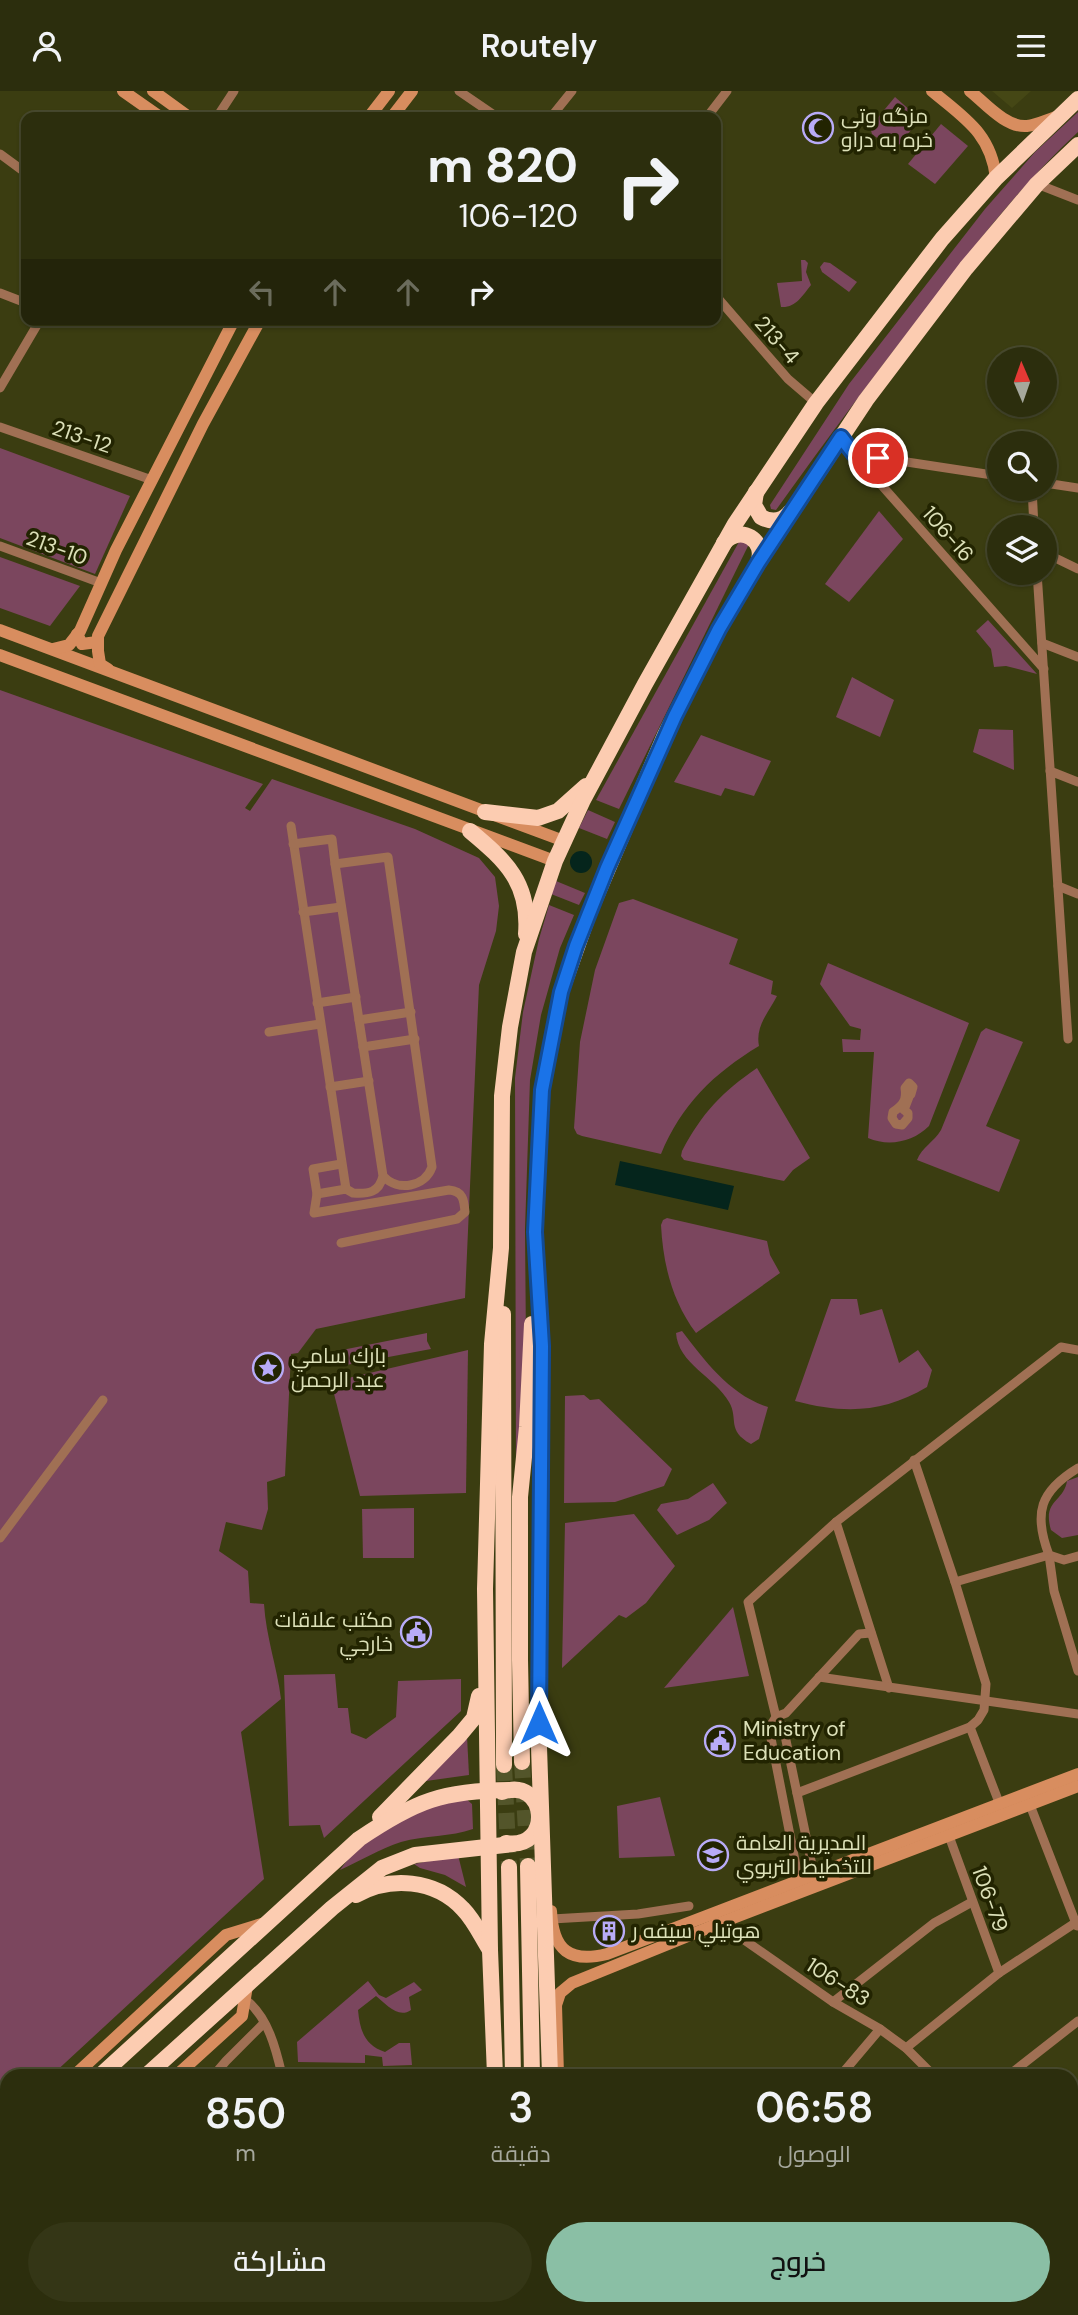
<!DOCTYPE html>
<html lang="ar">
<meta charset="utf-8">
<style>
:root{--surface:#2c2e0d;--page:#343616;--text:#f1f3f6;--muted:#a6a89d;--line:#484a2e;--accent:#8abfa5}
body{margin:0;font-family:"DM Sans",Cairo,sans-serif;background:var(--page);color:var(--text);direction:rtl;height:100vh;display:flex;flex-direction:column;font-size:26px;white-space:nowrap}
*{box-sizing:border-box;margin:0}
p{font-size:23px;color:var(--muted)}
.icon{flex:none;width:38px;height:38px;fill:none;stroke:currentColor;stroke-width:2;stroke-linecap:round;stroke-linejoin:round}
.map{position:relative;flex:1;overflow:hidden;direction:ltr}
.sheet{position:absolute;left:0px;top:1978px;width:1078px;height:247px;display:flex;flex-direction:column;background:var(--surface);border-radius:21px 21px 0 0;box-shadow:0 2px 5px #0004,0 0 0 2px var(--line);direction:rtl}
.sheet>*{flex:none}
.hud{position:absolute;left:21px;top:21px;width:700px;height:214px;border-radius:14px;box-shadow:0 2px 5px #0004,0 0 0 2px var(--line);direction:rtl;background:#2c2e0d;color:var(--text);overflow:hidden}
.needle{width:46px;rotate:358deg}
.controls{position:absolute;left:987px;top:256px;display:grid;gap:14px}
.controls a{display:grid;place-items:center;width:70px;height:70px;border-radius:50%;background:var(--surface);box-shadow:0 2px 5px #0004,0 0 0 2px var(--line);font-size:35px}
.pin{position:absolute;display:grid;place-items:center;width:60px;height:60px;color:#fff;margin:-30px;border:4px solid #fff;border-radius:50%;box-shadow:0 2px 7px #0007}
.me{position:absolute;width:77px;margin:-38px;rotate:0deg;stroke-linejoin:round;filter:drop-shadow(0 0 5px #0008)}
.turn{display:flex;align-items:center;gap:24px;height:147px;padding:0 28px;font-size:32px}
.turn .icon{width:91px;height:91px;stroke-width:2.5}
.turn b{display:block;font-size:49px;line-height:60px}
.lanes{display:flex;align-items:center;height:66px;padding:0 28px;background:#0003;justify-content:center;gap:35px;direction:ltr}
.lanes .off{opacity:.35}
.eta{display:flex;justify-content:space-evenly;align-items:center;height:119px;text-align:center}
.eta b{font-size:42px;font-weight:600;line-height:49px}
.primary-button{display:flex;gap:14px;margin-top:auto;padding:14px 28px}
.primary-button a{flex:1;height:80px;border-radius:42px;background:var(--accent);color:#111;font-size:28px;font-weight:600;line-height:80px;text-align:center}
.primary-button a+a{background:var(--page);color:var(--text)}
header{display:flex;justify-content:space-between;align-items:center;height:91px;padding:0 28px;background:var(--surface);font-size:32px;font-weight:600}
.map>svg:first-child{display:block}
.built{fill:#454715}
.green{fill:#7b465e}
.water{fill:#05251c}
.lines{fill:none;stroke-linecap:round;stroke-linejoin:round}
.highway-tunnel{stroke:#53552a;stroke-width:16;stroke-dasharray:16 8;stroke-linecap:butt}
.street{stroke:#a07054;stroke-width:9}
.secondary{stroke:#d88d5f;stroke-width:12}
.highway{stroke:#fcccb1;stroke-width:16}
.route-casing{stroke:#114b97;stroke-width:18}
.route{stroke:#1a73e8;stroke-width:12}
.labels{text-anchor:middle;stroke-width:7;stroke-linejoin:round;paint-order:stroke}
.poi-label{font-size:21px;fill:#dce0b8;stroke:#222401;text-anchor:start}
.street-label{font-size:21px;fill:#dce0b8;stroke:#222401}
</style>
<header><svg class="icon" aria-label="menu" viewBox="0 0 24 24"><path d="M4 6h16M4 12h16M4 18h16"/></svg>Routely<svg class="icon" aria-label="person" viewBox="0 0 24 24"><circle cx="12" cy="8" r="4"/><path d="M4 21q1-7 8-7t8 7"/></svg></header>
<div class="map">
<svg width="1078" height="2224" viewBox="0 0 1078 2224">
<rect width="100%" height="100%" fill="#3b3d11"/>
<path class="built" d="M992,0H1031L1012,17Z"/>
<g class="green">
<path d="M895,6L920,28L894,60L872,43L870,36Z"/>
<path d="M1078,21V41C1023,92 978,150 932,210C878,279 827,348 776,419L771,418L770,414L849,293L985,118L1035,61Z"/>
<path d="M941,33L968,55L935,93L908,73Z"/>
<path d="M801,169H805L808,172L806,181L811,194C802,205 796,217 781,216L777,192L802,190Z"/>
<path d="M824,171L830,172L857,191L849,201L822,181L820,176Z"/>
<path d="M0,357L130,405L95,483L0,447Z"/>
<path d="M879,420L903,448L849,511L825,493Z"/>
<path d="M740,449L749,453L619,718L596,709Z"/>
<path d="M0,466L80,495L50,535L0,517Z"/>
<path d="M988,529L1037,583L1006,575L994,576L991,558L976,540Z"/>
<path d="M852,586L894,609L880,646L836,626Z"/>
<path d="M0,599L263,693L245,717L250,720L272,688L415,738L479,767L495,786L499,815L496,840L479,894L465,1207L316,1238L298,1262L291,1263L285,1385L267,1391L268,1418L262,1439L226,1431L219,1460L248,1480L250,1512L264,1513C266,1546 277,1576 281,1608L241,1641L264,1788L52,1984H7V2026L0,2032Z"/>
<path d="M979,638L1013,639L1014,679L973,661Z"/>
<path d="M701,644L771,670L754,705L725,697L721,705L674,691Z"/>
<path d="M588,719L615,731L607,748L579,737Z"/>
<path d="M556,790L585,802L579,814L551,803Z"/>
<path d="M633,808L738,848L729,873L773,890L771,903L777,905C769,921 755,935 759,955C714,982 681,1014 661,1063L582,1045L577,1043L574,1037L580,951L595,879L619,812Z"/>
<path d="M549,814L574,824L560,857L541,924L530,989L525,1138L526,1254L516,1383L515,987L523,921L539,848Z"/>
<path d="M828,872L969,932L929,1035C913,1051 889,1056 868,1047L874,961H843L842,948L860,949L861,938L850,935L820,893Z"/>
<path d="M986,937L1023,951L986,1035L1020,1049L999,1101L917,1069C922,1056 934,1051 941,1039L981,941Z"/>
<path d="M757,977L810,1067L793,1079L784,1090L684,1069L681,1065L682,1060C702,1022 722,1001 757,977Z"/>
<path d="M667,1127L767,1150L770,1164L780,1182L696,1242C672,1210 663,1173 661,1134L663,1129Z"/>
<path d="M831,1208H857L860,1224L882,1218L899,1272L918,1259L932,1279L927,1296C883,1322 845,1323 795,1310Z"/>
<path d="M682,1240C705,1270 730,1304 768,1316L759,1348L751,1353C726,1339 739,1328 729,1311C715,1286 678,1273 676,1242Z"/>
<path d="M427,1242V1250L431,1258L346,1274L347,1266L342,1259Z"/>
<path d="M468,1259L466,1402L360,1405L331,1291Z"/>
<path d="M584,1304L590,1309L599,1308L672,1378L664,1395L615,1411L564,1412L565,1305Z"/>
<path d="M1078,1386V1444L1062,1447L1051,1439C1042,1409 1064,1411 1067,1390Z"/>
<path d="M713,1392L727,1412L709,1429L677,1444L657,1419L661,1413L688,1408Z"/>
<path d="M414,1417V1467H363L362,1418Z"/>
<path d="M634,1423L675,1475L646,1512L626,1527L619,1524L562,1577L565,1432Z"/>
<path d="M733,1516L749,1585L664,1597Z"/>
<path d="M335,1583L338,1617H348L351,1642L366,1648L396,1626L398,1590L461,1588V1620L324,1747L320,1734L289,1735L284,1584Z"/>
<path d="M467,1645L469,1684L419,1691Z"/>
<path d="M660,1706L675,1765L619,1767L617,1715Z"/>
<path d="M465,1707L472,1713L473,1738C451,1746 425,1744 401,1751C380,1758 360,1770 340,1779C357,1755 384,1732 412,1721C428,1715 448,1712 465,1707Z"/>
<path d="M458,1764L466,1796L445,1784L420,1777L414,1773Z"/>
<path d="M368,1890L379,1904L386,1907L414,1891L422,1899L409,1906L411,1919C398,1928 386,1913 376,1905L358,1919C360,1939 364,1954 385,1961L399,1952H410L412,1974L383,1975L382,1966L365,1964V1972L298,1971L297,1951Z"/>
</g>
<g class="water">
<circle cx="581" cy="771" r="11"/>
<path d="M620,1070L734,1095L728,1119L615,1094Z"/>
</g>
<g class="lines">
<g class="highway-tunnel">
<path d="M522,1671L528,1775"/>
<path d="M504,1674L509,1776"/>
</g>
<g class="street">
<path d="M459,0L497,26"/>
<path d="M217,26L234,0"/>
<path d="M551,26L572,0"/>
<path d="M707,26L727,0"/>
<path d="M0,63L26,82"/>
<path d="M1037,93L1078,109"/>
<path d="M0,202L26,212"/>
<path d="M716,205L788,288L816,312"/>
<path d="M0,297L40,229"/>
<path d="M0,336L152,389"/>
<path d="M841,346L854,363L999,385"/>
<path d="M854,363L1044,578"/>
<path d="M1045,392L1078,397"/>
<path d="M1032,397L1034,436"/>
<path d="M0,455L101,492"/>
<path d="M1045,462L1078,478"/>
<path d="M1037,481L1068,948"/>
<path d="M1042,552L1078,566"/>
<path d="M1050,680L1078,691"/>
<path d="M291,735L346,1098"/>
<path d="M293,753L332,748L335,773"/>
<path d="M1058,795L1078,803"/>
<path d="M303,821L341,816"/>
<path d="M317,912L356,906"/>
<path d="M359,929L411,921"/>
<path d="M269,941L320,933"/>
<path d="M363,956L415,948"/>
<path d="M909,992L913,996L911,1003L907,1002L909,1006L904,1019L908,1022V1027L902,1034L896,1033L892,1027L893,1021C903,1014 907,1009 905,997Z"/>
<path d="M330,996L369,990"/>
<path d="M317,1103L346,1098L353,1102C368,1103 379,1102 383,1085C398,1101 425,1096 432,1076L388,766L335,773L383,1085"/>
<path d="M341,1152L457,1128L465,1121C464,1109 463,1100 449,1099L314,1122L317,1103L313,1078L341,1073"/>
<path d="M1078,1377C1040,1400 1033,1422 1049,1464L1064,1469L1078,1465"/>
<path d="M836,1431L889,1597"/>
<path d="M0,1447L103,1309"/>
<path d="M955,1491L1049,1464L1054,1500L1078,1580"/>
<path d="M819,1586L1078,1623"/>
<path d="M970,1636L1000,1714"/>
<path d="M797,1702L970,1636L978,1629L984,1619L986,1593L955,1491L914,1369"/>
<path d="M1030,1714L1077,1835"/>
<path d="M949,1745L999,1882"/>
<path d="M814,1784L783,1635L776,1626L748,1511L836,1431L1061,1256L1078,1259"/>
<path d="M799,1790L769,1637L776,1626L786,1622L859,1543L871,1542"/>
<path d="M552,1828L638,1823L689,1815"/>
<path d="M720,1832L833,1911L880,1938L906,1957L933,1984"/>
<path d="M246,1909C268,1926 276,1958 282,1984"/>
<path d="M833,1911L934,1832L972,1811"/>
<path d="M906,1957L999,1882L1075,1832"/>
<path d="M281,1983H495"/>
<path d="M214,1984L226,1970L264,1932"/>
<path d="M841,1984L880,1938"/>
<path d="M1009,1984L1078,1930"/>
<path d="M1071,2155L1078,2170"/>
<path d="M75,2217L77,2224"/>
<path d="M165,2217L167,2224"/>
<path d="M249,2217L251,2224"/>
<path d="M339,2217L341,2224"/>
<path d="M698,2217L699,2224"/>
<path d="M883,2217L886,2224"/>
<path d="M9,2224L13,2217"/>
<path d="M611,2224L624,2217"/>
<path d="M955,2224L967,2217"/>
</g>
<g class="secondary">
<path d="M123,0L160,26"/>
<path d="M153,0L189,26"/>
<path d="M932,0C964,27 991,42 996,87"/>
<path d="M970,0C985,12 1006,37 1027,35C1037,34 1049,28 1059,25"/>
<path d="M369,26L389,0"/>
<path d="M392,26L412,0"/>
<path d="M0,539L564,750"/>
<path d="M77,543L82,553L97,551"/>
<path d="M53,558L69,554L80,540L116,459L234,229"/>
<path d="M0,564L555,770"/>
<path d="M108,578L100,573L98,560V545L203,333L260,229"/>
<path d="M551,1820C553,1860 570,1872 607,1863L1078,1683"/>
<path d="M75,1984L226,1844L265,1832"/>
<path d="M177,1984L242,1925L247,1895"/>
<path d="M558,1984L556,1914L560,1902L572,1892L720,1832L1078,1695"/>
<path d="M1071,2048L1078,2043"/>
<path d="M0,2055L7,2048"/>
<path d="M0,2150L7,2143"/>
<path d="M857,2224L865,2217"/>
</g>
<g class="highway">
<path d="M756,401L754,414L761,426C772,432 782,431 790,421"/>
<path d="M724,452C740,433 767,449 758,472"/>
<path d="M485,721L538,727L558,720L586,695"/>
<path d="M470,740C506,770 530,792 526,843"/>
<path d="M503,1223L504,1674"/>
<path d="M522,1671L520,1569V1406L527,1336L532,1233"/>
<path d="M502,1701C547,1685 554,1759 506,1752"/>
<path d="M380,1726L459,1645L474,1627L479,1605"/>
<path d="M528,1775L532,1984"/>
<path d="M509,1776L513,1984"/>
<path d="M356,1804C390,1785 435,1788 463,1818C474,1829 481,1845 490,1859"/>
<path d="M101,1984L359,1748C415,1710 443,1699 512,1699"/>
<path d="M147,1984L332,1817L382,1777L415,1764L513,1753"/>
<path d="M495,1984L490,1859L485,1498L492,1253L501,1157L502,1005L510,936L524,861L555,770L583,709L645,593L735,433L816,312L942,148L996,87L1078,8"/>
<path d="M550,1984L539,1656L542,1255L535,1141L542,999L561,901L589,822L665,644L719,538L758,472L866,309L966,177L1037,93L1078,54"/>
<path d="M0,2076L7,2070"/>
<path d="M0,2116L7,2109"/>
<path d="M514,2217L515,2224"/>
<path d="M551,2217L552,2224"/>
</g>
</g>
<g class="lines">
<g class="route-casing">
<path id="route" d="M539,1632L542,1255L535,1141L542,999L561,901L576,855L607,777L675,625L719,538L758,472L841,346L854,363L878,367"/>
</g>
<use href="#route" class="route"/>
</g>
<defs>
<g id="mosque-ring" transform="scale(1.575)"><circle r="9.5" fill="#222401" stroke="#b8abf7" stroke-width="1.5"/><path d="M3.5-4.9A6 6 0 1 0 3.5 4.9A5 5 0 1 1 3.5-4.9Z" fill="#b8abf7"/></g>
<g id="sight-ring" transform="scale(1.575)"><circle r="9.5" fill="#222401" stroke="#b8abf7" stroke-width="1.5"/><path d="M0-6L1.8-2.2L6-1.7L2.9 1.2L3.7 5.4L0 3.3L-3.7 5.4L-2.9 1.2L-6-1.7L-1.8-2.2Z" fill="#b8abf7"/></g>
<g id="civic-ring" transform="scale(1.575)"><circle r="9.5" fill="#222401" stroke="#b8abf7" stroke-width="1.5"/><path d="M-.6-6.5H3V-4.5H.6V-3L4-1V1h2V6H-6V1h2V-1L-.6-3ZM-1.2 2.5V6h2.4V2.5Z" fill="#b8abf7"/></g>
<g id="school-ring" transform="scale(1.575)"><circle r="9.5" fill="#222401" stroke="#b8abf7" stroke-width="1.5"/><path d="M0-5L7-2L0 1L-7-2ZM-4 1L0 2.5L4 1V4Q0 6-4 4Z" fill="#b8abf7"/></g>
<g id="building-ring" transform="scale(1.575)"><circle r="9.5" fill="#222401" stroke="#b8abf7" stroke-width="1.5"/><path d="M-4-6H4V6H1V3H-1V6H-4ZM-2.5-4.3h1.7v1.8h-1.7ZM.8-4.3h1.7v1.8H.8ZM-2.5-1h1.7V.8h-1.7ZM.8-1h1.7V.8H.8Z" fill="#b8abf7"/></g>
</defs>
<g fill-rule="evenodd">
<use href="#mosque-ring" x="818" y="37"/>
<use href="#sight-ring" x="268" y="1277"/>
<use href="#civic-ring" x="416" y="1541"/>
<use href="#civic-ring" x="720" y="1650"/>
<use href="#school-ring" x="713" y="1764"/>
<use href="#building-ring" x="609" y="1840"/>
</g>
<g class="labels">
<g class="poi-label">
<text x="841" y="32">مزگه وتى<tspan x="841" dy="24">خره به دراو</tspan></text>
<text x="291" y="1272">بارك سامي<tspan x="291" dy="24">عبد الرحمن</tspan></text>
<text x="393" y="1536" text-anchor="end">مكتب علاقات<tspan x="393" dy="24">خارجي</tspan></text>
<text x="743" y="1645">Ministry of<tspan x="743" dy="24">Education</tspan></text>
<text x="736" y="1759">المديرية العامة<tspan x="736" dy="24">للتخطيط التربوي</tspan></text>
<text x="632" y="1847">هوتيلي سيفه ر</text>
</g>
<g class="street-label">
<text transform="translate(777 249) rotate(49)" y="7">213-4</text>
<text transform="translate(82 346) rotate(19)" y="7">213-12</text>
<text transform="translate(948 443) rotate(49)" y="7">106-16</text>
<text transform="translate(57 457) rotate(20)" y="7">213-10</text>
<text transform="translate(990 1808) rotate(70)" y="7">106-79</text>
<text transform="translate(838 1891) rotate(33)" y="7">106-83</text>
</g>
</g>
</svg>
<div class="controls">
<a><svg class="needle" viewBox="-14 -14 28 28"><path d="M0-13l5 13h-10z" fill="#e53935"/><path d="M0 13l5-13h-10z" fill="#a6a89d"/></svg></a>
<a><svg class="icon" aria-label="search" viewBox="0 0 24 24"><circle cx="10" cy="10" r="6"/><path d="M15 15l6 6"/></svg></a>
<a><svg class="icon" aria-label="layers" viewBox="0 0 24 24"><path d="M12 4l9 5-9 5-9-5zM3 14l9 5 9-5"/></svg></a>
</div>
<div class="pin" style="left:878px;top:367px;background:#d93025"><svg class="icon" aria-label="arrive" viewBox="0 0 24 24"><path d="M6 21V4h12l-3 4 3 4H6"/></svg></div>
<svg class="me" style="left:539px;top:1632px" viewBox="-20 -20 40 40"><path d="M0-17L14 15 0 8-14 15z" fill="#1a73e8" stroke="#fff" stroke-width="4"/></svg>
<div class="hud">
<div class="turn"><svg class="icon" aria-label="right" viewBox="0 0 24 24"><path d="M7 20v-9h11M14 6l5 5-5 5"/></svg><div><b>820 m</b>106-120</div></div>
<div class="lanes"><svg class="icon off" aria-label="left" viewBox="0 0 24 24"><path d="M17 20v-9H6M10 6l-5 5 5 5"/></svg><svg class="icon off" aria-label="ahead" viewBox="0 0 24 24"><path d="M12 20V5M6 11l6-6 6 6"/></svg><svg class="icon off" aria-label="ahead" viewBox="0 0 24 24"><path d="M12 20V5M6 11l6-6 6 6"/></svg><svg class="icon" aria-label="right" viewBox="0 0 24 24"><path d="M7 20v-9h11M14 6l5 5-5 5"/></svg></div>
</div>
<section class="sheet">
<div class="eta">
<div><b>06:58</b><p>الوصول</p></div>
<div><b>3</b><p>دقيقة</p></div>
<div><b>850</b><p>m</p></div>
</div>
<div class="primary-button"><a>خروج</a><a>مشاركة</a></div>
</section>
</div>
